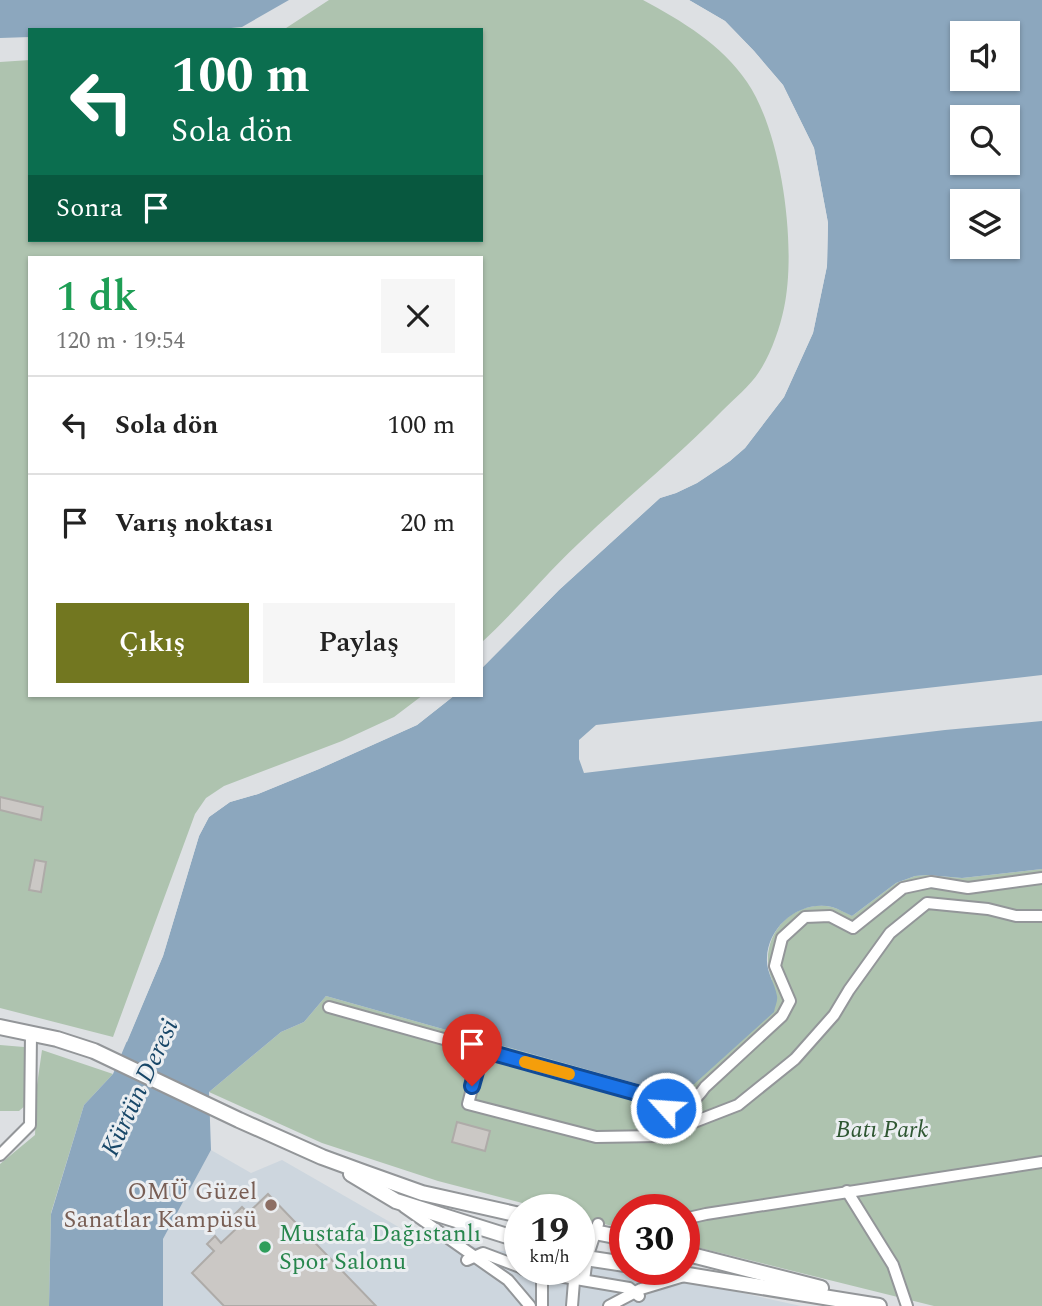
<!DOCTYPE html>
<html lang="tr">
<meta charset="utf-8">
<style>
:root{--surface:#fff;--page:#f6f6f6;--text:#222;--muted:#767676;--line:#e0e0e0;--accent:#727720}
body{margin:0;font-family:Spectral,serif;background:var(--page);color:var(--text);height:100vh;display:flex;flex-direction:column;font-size:26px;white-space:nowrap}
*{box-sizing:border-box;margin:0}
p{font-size:23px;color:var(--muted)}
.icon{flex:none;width:38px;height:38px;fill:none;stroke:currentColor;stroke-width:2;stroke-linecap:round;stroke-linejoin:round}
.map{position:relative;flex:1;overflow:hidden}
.drawer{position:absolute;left:28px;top:256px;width:455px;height:441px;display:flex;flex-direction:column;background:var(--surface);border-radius:0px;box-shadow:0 2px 5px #0004}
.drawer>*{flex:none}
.guide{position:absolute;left:28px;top:28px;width:455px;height:214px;border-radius:0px;box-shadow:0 2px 5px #0004;background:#0b6e4f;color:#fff;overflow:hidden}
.buttons{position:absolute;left:950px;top:21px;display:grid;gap:14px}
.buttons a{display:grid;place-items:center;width:70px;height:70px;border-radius:0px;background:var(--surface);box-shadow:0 2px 5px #0004;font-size:35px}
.speed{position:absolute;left:504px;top:1194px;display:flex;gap:14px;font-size:35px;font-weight:700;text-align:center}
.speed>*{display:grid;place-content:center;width:91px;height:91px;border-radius:50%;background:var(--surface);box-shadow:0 2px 5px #0004;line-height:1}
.speed small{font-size:18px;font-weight:400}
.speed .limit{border:10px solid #d22;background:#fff;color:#111}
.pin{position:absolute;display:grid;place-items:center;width:60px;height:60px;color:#fff;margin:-72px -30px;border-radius:50% 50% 50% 0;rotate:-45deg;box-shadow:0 0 7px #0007}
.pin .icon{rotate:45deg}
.me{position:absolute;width:77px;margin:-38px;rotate:296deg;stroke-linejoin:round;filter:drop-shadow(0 0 5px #0008)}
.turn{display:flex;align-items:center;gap:24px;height:147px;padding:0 28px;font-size:32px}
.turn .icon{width:91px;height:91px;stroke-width:2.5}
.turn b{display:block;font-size:49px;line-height:60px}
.then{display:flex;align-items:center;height:66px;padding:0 28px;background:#0003;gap:14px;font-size:26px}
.round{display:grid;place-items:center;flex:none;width:74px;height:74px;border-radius:0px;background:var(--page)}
.headline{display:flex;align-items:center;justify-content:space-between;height:119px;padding:0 28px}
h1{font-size:42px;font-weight:600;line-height:52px;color:#1e9e55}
.primary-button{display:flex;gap:14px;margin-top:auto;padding:14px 28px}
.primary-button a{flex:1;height:80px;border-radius:0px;background:var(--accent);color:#fff;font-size:28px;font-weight:600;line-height:80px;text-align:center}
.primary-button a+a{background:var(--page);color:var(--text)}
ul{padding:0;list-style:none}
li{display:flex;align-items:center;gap:21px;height:98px;padding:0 28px;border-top:2px solid var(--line)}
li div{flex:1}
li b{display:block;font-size:26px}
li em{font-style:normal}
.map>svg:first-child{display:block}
.built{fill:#cdd6de}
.green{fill:#aec3af}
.water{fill:#8ca7be;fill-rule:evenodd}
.pier{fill:#dde0e3}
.building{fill:#cbc8c5;stroke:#aeaba8;stroke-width:2}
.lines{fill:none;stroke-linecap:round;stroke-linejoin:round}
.street-casing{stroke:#939699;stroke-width:14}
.secondary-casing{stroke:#939699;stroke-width:18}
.street{stroke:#fff;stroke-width:10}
.secondary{stroke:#fff;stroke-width:14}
.route-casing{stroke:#114b97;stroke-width:18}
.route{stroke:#1a73e8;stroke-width:12}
.slow{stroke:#f59e0b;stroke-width:12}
.education-dot{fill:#8d6e63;stroke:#ebeef1;stroke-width:2.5}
.leisure-dot{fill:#2e9e5b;stroke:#ebeef1;stroke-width:2.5}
.labels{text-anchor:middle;stroke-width:6;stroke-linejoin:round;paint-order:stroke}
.park-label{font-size:24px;font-style:italic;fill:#2f5732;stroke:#ebeef1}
.education-label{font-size:24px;fill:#785e54;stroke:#ebeef1;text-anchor:end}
.leisure-label{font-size:24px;fill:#27864d;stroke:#ebeef1;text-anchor:start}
.water-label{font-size:26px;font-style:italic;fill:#184768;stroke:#ebeef1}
</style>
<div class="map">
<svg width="1042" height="1306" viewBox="0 0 1042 1306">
<rect width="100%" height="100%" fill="#dde0e3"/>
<path class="built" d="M211,1150L251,1173L282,1160L416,1237L520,1254V1269H579V1263L692,1282L801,1306H163V1239Z"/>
<g class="green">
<path d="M329,0H643C682,21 722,45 747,82C782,133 797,247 784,308C780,328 770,356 759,372C750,386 734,399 722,411C676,458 625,499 578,544C544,576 515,612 481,643V257H30V695H423L394,717L342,741L224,786L206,798L195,814L113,1037L0,1008V62L30,60V240H481V30H283Z"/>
<path d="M1042,869V1306H934L684,1244V1209H625V1229L579,1218V1209H545L438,1181L322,1143L209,1092L281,1032L304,1022L326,996L645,1086L672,1098L772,980C756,941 789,898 832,907C839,909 846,913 852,916L896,883L915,876L927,875L962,878Z"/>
<path d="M0,1045L24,1047L27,1104L19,1111H0Z"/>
<path d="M42,1050L113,1074L84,1105L51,1213L49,1306H0V1164L35,1135L37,1085Z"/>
</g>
<g class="water">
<path d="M0,0H289L242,27L209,30H30V37L0,38Z"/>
<path d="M689,0H1042V675L596,725L579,740V759L584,773L945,730L1042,721V869L962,878L927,875L915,876L896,883L852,916C845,913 839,909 832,907C800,900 768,926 767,958C766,972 775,983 777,996C778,1001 775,1006 774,1012L682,1095L672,1098L645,1086L326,996L304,1022L281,1032L209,1092L211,1150L163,1239V1306H49L51,1214L84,1105L113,1074L163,956L199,836L209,817L230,802L258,794L319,769L417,725L455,695H481V669L559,590L660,498L676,493L697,483L730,461L745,448L784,397L813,333L827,266L828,223L814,148L783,85L754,51L725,21ZM962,33H1008V79H962ZM962,117H1008V163H962ZM962,201H1008V247H962Z"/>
</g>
<g class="pier">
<path d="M686,0H689L725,21L754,51L783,85L814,148L828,223L827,266L813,333L784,397L745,448L730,461L697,483L676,493L660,498L559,590L481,669V664L557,588L658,495L675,490L695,480L728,458L742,446L781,395L810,332L823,265L824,224L810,149L780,87L752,53L723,24L688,3Z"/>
<path d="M449,695H455L417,725L319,769L258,794L230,802L209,817L199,836L163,956L127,1042L123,1041L159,955L196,835L207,814L228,799L257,790L317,766L415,722Z"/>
</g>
<g class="building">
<path d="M0,797L43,807L41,820L0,810Z"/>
<path d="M35,860L46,862L41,892L29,890Z"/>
<path d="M457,1122L490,1131L485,1151L452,1142Z"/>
<path d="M268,1194L376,1306H224L192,1273L214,1251L207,1244L215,1236L221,1243L237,1228L229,1220L242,1207L248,1213Z"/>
</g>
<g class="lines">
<g class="street-casing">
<g id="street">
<path d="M329,1007L644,1095C651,1099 658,1105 665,1107C683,1113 696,1100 705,1087L782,1016L790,1001L775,966L782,938L805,917L830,916L853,928L903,888L931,882L968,888L1042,878"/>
<path d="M482,1050L468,1104L596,1137L658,1136L738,1105L795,1059L834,1015L849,990L890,933L927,903L988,909L1016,916H1042"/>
<path d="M0,1155L30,1125L31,1034"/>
<path d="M847,1191L893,1265L907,1306"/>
<path d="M404,1207L508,1280L530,1306"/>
<path d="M684,1219L706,1214L1042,1162"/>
<path d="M467,1260L483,1253L520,1267"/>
<path d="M523,1269L529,1271L629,1288L639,1296"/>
<path d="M542,1269V1306"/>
<path d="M584,1280L587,1258L598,1224"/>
<path d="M572,1306L575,1269"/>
<path d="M609,1306L641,1289L684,1276"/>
</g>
</g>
<g class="secondary-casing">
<g id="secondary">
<path d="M0,1027L57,1039L94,1051L239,1120L322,1157L363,1172L422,1193L520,1215"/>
<path d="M351,1174L396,1201L520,1240"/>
<path d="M579,1229L625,1238"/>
<path d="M684,1253L821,1288"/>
<path d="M579,1257L625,1264"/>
<path d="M651,1269L879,1306"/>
</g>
</g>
<use href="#street" class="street"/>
<use href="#secondary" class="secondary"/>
</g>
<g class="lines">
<g class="route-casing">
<path id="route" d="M472,1086L482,1050L644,1095L666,1108"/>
</g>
<use href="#route" class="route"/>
<path class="slow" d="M525,1062L569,1074"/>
</g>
<circle class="education-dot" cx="271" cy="1205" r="7"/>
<circle class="leisure-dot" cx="265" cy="1247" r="7"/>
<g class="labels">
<g class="park-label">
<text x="882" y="1137">Batı Park</text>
</g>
<g class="education-label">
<text x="257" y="1199">OMÜ Güzel<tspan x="257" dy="28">Sanatlar Kampüsü</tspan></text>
</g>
<g class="leisure-label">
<text x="279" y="1241">Mustafa Dağıstanlı<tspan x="279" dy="28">Spor Salonu</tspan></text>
</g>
<g class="water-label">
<text transform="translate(139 1087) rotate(-65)" y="9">Kürtün Deresi</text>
</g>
</g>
</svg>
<div class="buttons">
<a><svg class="icon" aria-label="sound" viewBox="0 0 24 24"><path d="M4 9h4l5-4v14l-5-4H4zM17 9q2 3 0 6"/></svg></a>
<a><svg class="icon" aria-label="search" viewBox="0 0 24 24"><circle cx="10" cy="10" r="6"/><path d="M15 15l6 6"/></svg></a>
<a><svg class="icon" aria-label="layers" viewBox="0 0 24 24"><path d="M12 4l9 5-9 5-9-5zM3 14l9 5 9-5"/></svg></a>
</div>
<div class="speed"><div>19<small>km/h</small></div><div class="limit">30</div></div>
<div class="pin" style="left:472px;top:1086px;background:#d93025"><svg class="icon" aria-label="arrive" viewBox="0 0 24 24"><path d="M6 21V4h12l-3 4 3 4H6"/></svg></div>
<svg class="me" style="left:666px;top:1108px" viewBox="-20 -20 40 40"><circle r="17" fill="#1a73e8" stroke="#fff" stroke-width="3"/><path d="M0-11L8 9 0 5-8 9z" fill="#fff"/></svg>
<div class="guide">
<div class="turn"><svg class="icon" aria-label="left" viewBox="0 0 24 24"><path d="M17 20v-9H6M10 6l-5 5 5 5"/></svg><div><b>100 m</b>Sola dön</div></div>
<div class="then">Sonra<svg class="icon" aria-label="arrive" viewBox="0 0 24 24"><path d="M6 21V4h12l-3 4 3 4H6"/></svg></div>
</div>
<section class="drawer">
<div class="headline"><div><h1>1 dk</h1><p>120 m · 19:54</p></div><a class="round"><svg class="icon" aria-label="close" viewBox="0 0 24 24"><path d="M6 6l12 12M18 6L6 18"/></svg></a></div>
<ul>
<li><svg class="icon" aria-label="left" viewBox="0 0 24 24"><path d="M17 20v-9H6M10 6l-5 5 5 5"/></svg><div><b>Sola dön</b></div><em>100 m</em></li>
<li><svg class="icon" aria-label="arrive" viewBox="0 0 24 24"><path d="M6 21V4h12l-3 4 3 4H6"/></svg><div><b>Varış noktası</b></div><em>20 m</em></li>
</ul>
<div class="primary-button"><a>Çıkış</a><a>Paylaş</a></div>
</section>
</div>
